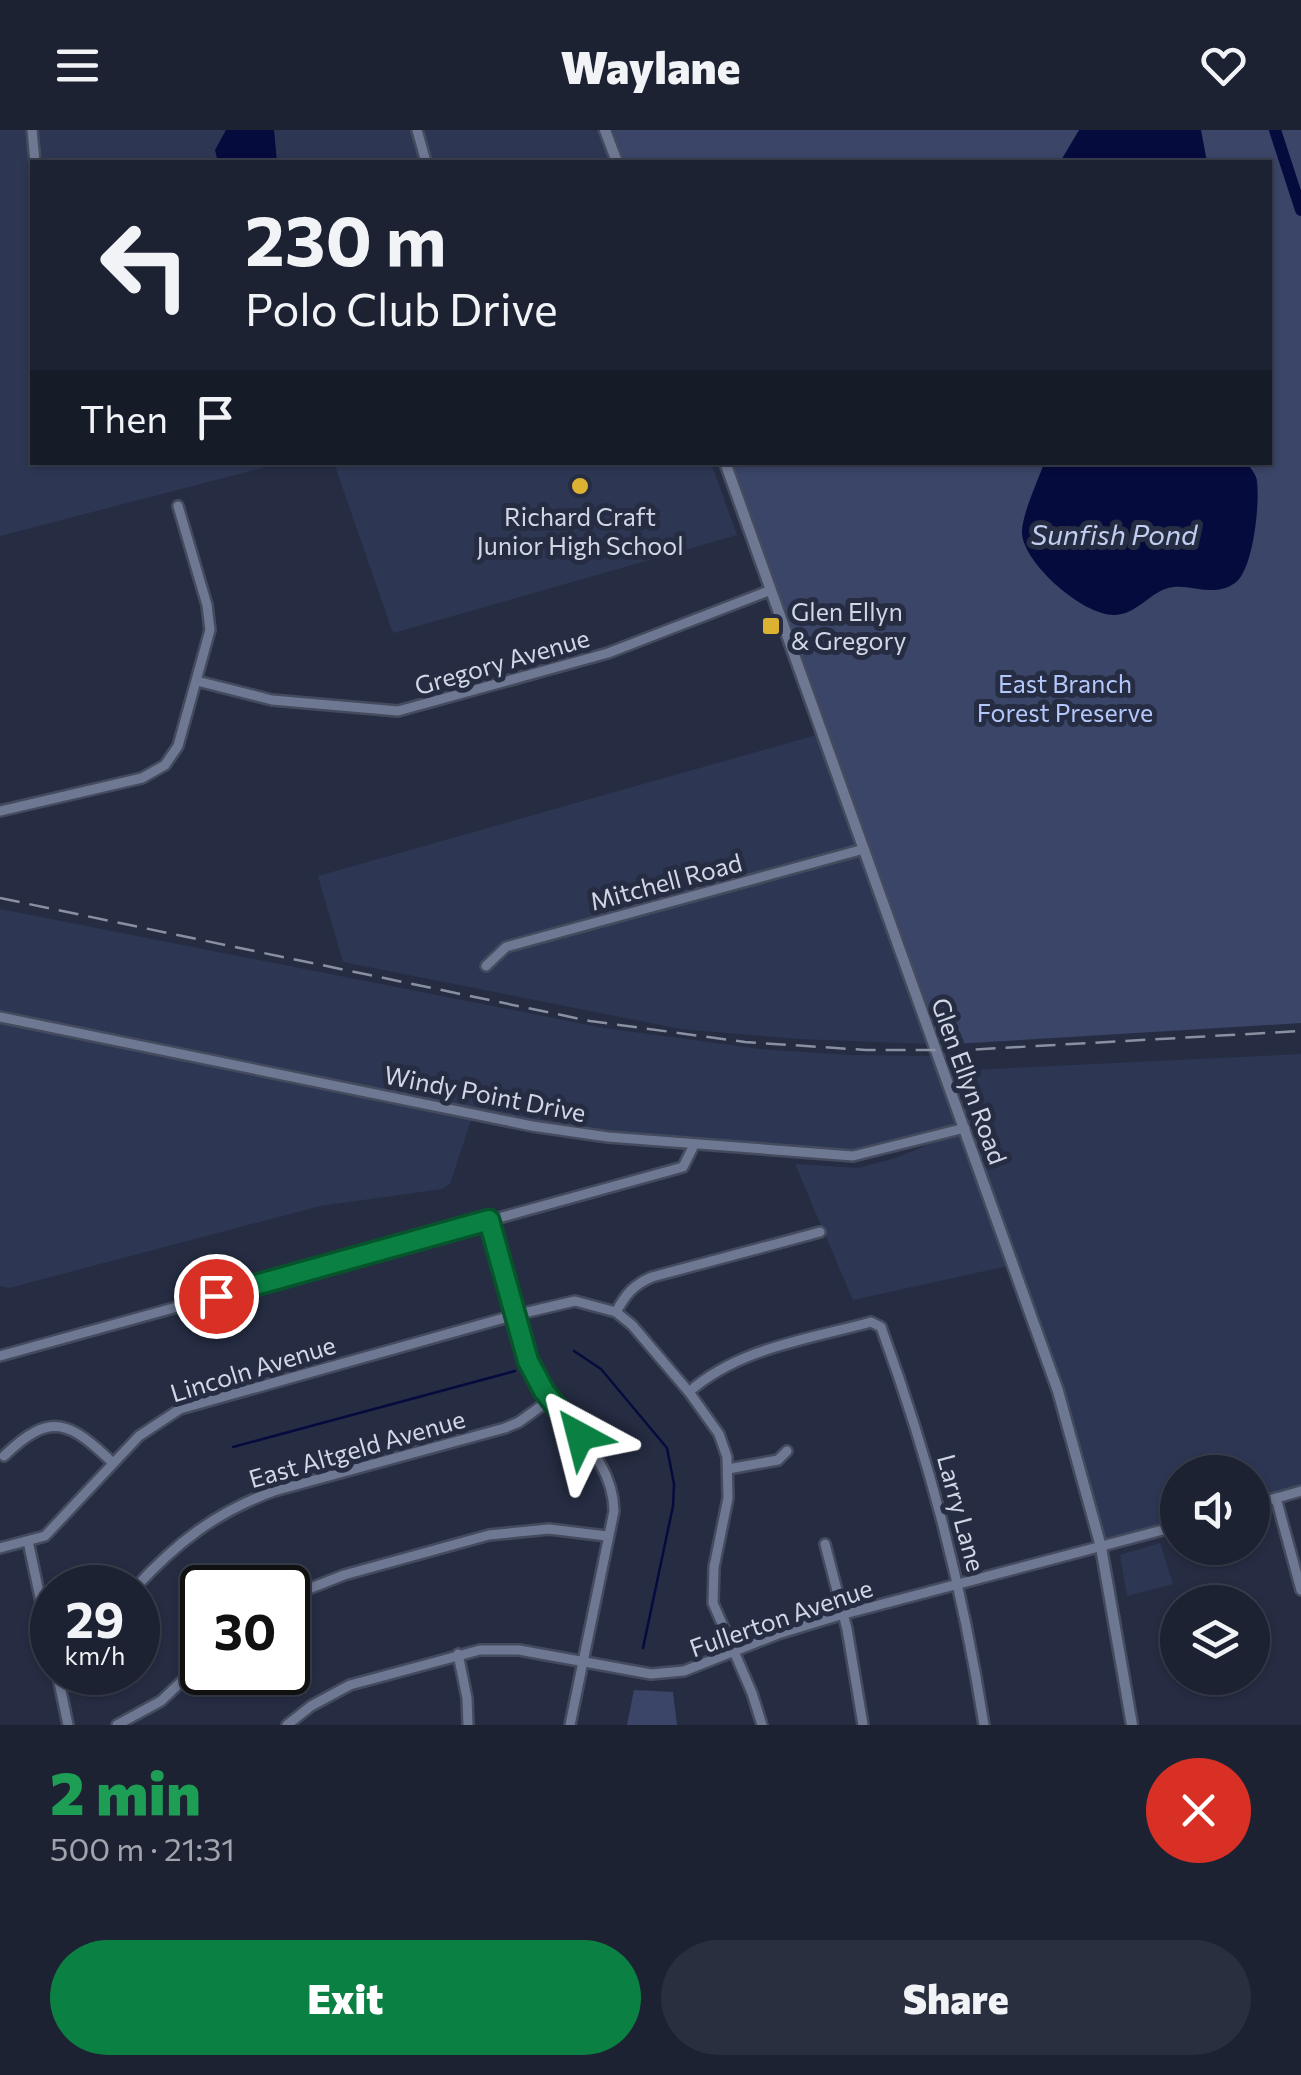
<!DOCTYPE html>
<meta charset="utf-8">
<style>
:root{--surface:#1c2232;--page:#292f3e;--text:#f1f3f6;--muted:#a0a4ac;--line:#3a3f4d;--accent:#0b8043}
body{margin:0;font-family:Commissioner,sans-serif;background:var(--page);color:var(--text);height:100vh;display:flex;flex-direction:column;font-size:38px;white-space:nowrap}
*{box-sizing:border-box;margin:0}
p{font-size:32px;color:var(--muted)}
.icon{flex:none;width:55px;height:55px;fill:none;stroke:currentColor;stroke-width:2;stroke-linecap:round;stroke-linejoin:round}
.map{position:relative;height:1595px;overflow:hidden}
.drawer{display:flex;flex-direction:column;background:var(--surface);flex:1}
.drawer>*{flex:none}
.guide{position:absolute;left:30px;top:30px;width:1242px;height:305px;border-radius:0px;box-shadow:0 2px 8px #0004,0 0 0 2px var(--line);background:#1c2232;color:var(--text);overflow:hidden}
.buttons{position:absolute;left:1160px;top:1325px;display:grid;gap:20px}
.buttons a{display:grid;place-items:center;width:110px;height:110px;border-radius:50%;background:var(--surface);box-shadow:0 2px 8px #0004,0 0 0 2px var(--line);font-size:50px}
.speed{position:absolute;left:30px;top:1435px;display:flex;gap:20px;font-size:50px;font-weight:700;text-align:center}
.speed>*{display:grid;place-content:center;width:130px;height:130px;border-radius:50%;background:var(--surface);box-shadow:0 2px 8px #0004,0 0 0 2px var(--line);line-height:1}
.speed small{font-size:25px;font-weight:400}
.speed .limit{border:5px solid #111;border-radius:15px;background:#fff;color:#111}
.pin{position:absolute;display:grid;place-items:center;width:85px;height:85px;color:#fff;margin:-42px;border:5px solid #fff;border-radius:50%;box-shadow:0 2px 10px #0007}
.me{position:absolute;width:110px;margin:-55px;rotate:322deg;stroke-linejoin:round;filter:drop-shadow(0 0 8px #0008)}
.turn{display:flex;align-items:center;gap:35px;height:210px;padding:0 50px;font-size:45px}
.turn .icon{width:130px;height:130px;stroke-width:2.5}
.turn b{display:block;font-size:70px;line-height:85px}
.then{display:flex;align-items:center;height:95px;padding:0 50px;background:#0003;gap:20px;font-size:38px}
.round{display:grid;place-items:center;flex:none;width:105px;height:105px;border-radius:52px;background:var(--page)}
.head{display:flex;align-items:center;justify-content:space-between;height:170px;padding:0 50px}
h1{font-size:60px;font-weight:800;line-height:75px;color:#1e9e55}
.button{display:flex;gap:20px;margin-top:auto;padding:20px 50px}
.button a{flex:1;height:115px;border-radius:60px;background:var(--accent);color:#fff;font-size:40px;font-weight:800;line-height:115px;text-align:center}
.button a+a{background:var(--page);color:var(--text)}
header{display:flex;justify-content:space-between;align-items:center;height:130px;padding:0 50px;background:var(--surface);font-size:45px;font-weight:800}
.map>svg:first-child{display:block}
.built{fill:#2d3753}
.green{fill:#3a4567}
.water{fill:#060b3e}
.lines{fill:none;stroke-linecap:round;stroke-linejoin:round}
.stream{stroke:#060b3e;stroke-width:2.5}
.river{stroke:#060b3e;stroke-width:12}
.minor-casing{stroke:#454b5e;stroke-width:14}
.tertiary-casing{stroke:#454b5e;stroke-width:15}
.minor{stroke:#6f7892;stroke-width:9}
.tertiary{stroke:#6f7892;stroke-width:10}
.rail{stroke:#8990a1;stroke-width:2.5;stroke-dasharray:20 10;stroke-linecap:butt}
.route-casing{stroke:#07532c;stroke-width:25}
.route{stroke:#0b8043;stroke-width:18}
.poi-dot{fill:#dcb233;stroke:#262d43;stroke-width:4}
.labels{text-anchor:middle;stroke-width:10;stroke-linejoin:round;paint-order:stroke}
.poi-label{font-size:25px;fill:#d1d7e5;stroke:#262d43}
.street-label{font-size:25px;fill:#d1d7e5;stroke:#262d43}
.park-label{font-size:25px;fill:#b4c7fa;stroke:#262d43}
.water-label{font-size:28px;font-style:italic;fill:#c1cef0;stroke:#262d43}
</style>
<header><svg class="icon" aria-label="menu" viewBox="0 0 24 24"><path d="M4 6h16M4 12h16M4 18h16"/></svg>Waylane<svg class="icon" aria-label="heart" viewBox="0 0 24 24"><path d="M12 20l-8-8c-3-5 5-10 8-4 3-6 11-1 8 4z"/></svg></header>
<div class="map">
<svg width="1301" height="1595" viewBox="0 0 1301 1595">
<rect width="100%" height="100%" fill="#262d43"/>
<g class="built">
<path d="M0,0H602L614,32H32V332L281,333L0,406Z"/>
<path d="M334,333H711L737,405L393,503Z"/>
<path d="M820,604L929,914L798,909L681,899L343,832L318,746Z"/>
<path d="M0,779L604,898L760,919L849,925L936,926L961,995L853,1023L609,1005L474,981L450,1054L442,1059L320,1076L9,1158L0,1156Z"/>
<path d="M1301,924V1357L1253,1371L1252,1342H1178L1177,1392L1104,1413L1064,1267L950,941Z"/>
<path d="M963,1000L1012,1135L853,1170L795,1034L858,1038L896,1028Z"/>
<path d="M1160,1413L1173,1454L1127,1466L1120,1425Z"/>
</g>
<g class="green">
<path d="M607,0H1301V893L938,915L728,333L1270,332V32H620Z"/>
<path d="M634,1560L673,1562L677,1595H627Z"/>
</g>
<g class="water">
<path d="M226,0H274L277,32H218L215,20Z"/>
<path d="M1079,0H1201L1207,32H1060Z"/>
<path d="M1044,333H1247C1251,339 1257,345 1257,352C1260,374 1253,441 1235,453C1212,469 1190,452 1168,458C1148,464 1137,484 1115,485C1084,486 1025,435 1022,404C1021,386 1038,351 1044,333Z"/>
</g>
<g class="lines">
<g class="stream">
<path d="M574,1221L601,1239L667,1318L674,1354L673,1376L643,1518"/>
<path d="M233,1317L515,1241"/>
</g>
<path class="river" d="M1275,0L1301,80"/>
<g class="minor-casing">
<g id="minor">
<path d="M32,0L35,32"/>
<path d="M417,0L426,32"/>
<path d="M197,551L272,570L398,581L608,523L771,460"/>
<path d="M0,681L142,648L165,635L178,616L210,500L207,475L178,376"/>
<path d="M486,836L506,817L864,719"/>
<path d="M0,887L532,996L608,1007L853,1026L965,998"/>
<path d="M489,1090C503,1141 511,1198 535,1245C559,1293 613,1323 614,1381L570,1595"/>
<path d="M616,1182C626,1164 633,1155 652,1147L820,1102"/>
<path d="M0,1226L683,1037L694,1015"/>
<path d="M689,1262C738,1218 810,1209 871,1192L881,1197C930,1331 962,1455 984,1595"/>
<path d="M4,1326C51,1280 70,1292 113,1333"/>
<path d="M728,1339L778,1330L787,1321"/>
<path d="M1276,1368L1301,1460"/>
<path d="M1252,1375L1301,1361"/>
<path d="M28,1411L52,1524"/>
<path d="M825,1414L847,1499L863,1595"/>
<path d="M0,1418L45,1406L139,1306L180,1279L515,1185L575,1171L616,1182L632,1195L689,1262L719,1304L727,1327L728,1368L714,1437L713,1473L752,1563L762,1595"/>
<path d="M135,1458C176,1413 216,1382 274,1361L505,1298L519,1292L551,1269"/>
<path d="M288,1467L344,1445L489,1405L549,1399L607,1406"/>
<path d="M458,1524L467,1568L468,1595"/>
<path d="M57,1542L68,1595"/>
<path d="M117,1595L161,1571L202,1532"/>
<path d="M287,1595L311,1576L350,1555L480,1520H519L651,1544L684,1541L778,1504L837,1486L1178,1396"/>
</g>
</g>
<g class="tertiary-casing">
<g id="tertiary">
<path d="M605,0L617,32"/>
<path d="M725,332L1058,1261L1101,1417L1132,1595"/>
</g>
</g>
<use href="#minor" class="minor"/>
<use href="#tertiary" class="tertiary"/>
<path class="rail" d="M0,768L590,891L745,912L866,920H966L1301,901"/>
</g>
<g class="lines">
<g class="route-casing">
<path id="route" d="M216,1166L489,1090L528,1231L544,1261L580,1306"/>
</g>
<use href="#route" class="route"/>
</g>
<g class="poi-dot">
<circle cx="580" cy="356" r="10"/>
<rect x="761" y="486" width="20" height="20" rx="5"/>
</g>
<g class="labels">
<g class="poi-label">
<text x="580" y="396">Richard Craft<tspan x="580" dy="29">Junior High School</tspan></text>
<text x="791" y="491" text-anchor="start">Glen Ellyn<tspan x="791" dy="29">&amp; Gregory</tspan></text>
</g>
<g class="street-label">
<text transform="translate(502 532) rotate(-16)" y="9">Gregory Avenue</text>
<text transform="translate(666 752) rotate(-15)" y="9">Mitchell Road</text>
<text transform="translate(969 951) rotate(70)" y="9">Glen Ellyn Road</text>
<text transform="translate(485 964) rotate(11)" y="9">Windy Point Drive</text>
<text transform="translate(253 1239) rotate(-17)" y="9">Lincoln Avenue</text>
<text transform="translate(357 1319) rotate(-16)" y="9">East Altgeld Avenue</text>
<text transform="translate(961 1383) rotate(75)" y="9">Larry Lane</text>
<text transform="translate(781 1488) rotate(-19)" y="9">Fullerton Avenue</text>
</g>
<g class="park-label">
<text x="1065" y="563">East Branch<tspan x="1065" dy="29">Forest Preserve</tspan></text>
</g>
<g class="water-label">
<text x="1114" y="415">Sunfish Pond</text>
</g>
</g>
</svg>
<div class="buttons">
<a><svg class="icon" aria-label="sound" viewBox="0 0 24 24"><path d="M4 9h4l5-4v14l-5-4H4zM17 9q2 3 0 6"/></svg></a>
<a><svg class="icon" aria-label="layers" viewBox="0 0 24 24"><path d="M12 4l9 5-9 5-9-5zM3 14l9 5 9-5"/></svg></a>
</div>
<div class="speed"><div>29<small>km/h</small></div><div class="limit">30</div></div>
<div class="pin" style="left:216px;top:1166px;background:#d93025"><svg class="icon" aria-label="arrive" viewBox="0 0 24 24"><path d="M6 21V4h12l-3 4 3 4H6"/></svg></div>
<svg class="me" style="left:580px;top:1306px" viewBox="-20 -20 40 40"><path d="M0-17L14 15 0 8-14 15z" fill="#0b8043" stroke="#fff" stroke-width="4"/></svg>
<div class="guide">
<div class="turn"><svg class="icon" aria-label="left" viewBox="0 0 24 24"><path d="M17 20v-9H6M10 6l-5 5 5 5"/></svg><div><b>230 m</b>Polo Club Drive</div></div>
<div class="then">Then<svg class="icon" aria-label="arrive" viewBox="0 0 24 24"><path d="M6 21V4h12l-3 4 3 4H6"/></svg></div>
</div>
</div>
<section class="drawer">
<div class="head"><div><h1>2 min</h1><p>500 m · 21:31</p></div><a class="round" style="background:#d93025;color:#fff"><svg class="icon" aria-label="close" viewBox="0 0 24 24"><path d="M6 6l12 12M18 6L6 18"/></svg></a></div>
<div class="button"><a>Exit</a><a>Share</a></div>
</section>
